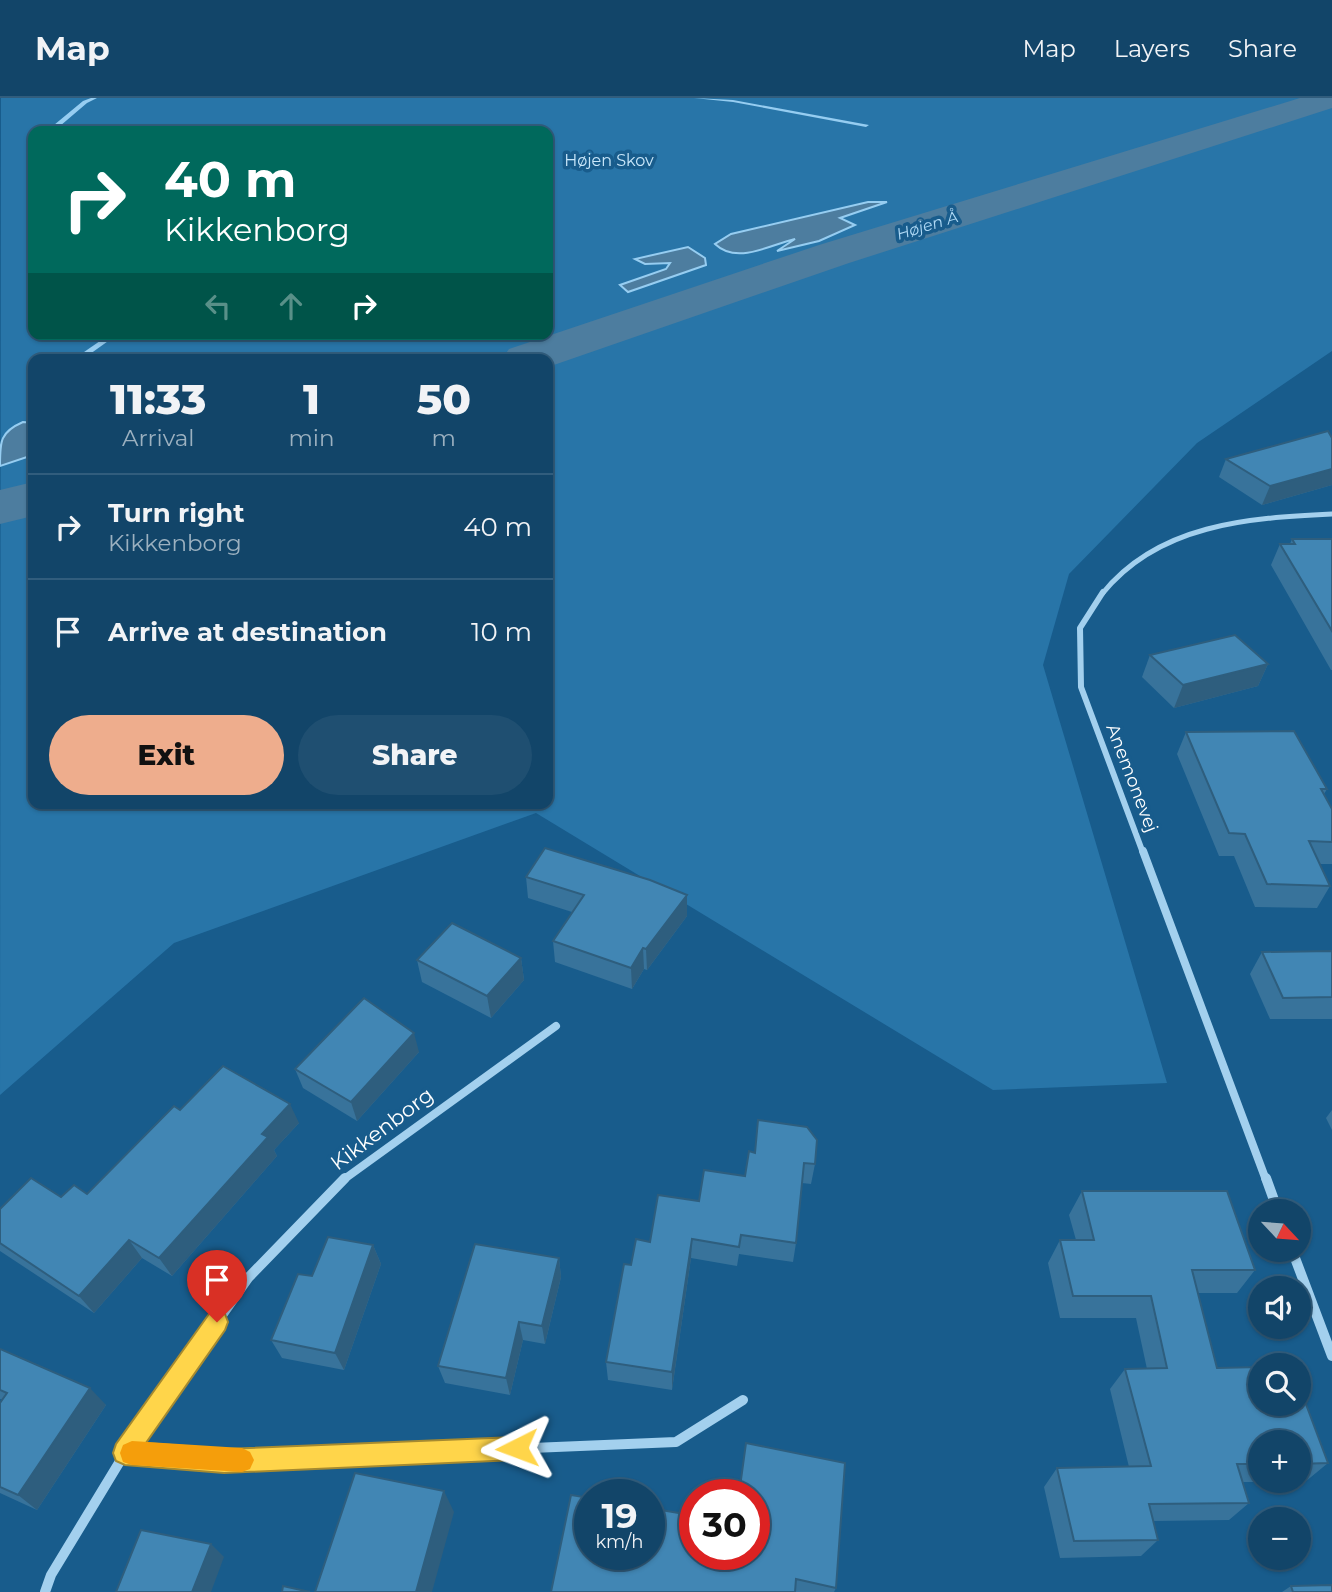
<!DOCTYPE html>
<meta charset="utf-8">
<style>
:root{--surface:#124569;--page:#1f4f71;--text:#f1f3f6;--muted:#9cb1c0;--line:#315d7d;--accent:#eead8d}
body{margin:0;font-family:Montserrat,sans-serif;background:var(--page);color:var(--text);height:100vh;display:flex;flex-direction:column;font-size:26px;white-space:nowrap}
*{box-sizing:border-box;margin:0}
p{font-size:23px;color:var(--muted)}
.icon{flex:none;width:38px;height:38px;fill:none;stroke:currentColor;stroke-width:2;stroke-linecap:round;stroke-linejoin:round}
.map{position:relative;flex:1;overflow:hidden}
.drawer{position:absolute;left:28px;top:256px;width:525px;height:455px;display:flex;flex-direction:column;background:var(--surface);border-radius:14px;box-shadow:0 2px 5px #0004,0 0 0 2px var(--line)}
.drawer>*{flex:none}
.guide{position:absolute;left:28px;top:28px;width:525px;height:214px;border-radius:14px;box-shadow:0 2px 5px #0004,0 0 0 2px var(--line);background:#00695c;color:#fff;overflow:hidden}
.needle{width:46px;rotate:116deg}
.tools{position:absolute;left:1248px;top:1101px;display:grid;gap:14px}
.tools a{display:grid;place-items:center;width:63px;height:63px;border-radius:50%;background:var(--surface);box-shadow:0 2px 5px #0004,0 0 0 2px var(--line);font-size:35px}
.speed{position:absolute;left:574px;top:1381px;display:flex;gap:14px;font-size:35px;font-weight:700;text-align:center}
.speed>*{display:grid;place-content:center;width:91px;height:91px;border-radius:50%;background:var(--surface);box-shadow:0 2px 5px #0004,0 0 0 2px var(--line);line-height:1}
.speed small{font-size:18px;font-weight:400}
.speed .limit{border:10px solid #d22;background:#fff;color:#111}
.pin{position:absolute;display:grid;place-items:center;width:60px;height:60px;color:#fff;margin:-72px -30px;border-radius:50% 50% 50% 0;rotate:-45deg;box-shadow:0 0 7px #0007}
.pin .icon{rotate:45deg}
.me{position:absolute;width:77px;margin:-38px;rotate:267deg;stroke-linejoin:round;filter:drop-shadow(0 0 5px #0008)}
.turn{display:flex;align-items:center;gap:24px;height:147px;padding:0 21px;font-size:32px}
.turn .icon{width:91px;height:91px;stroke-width:2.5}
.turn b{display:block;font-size:49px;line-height:60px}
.lanes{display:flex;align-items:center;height:66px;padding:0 21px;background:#0003;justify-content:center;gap:35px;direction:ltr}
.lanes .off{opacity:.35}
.eta{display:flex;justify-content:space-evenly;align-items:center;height:119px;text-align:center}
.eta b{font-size:42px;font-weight:800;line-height:49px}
.cta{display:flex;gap:14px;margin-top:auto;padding:14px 21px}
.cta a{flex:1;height:80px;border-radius:42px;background:var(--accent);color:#111;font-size:28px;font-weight:800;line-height:80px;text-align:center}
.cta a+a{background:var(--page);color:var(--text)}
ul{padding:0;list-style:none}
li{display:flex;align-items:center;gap:21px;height:105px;padding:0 21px;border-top:2px solid var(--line)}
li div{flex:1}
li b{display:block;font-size:26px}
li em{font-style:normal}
header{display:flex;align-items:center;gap:42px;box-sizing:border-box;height:98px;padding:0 35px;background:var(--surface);border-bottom:2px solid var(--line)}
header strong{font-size:33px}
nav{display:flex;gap:38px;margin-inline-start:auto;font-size:24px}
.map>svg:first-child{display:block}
.green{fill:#2875a8;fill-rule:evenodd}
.water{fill:#4d7d9f;stroke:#96cdf1;stroke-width:2}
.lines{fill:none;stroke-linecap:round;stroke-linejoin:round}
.stream{fill:#96cdf1;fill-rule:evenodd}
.river{fill:#4d7d9f;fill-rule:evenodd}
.minor-far3{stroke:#a3d0ee;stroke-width:5}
.minor-far2{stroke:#a3d0ee;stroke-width:6}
.minor-far1{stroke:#a3d0ee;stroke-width:8}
.minor{stroke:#a3d0ee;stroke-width:10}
.wall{fill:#38739b;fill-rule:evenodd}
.shaded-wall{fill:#2e5e7e}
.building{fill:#4186b4;stroke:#2e5e7e;stroke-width:2}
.route{fill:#ffd54a;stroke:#a68a30;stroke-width:2}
.slow{fill:#f59e0b}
.labels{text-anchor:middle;stroke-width:7;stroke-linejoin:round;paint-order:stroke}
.far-park-label{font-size:16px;fill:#c9e7fa;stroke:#185c8c}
.far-water-label{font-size:16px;font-style:italic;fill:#afd9f5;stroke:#185c8c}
.street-label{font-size:18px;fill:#fff;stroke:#185c8c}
.near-street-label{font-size:21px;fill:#fff;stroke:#185c8c}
</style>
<header>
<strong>Map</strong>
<nav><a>Map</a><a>Layers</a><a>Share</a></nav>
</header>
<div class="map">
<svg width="1332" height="1494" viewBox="0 0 1332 1494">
<rect width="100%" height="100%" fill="#185c8c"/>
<path class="green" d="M1,0H1332V253L1197,345L1069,476L1043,567L1167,985L993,992L536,715L174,845L0,997ZM33,33H548V236H33ZM33,261H548V705H33Z"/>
<g class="water">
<path d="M868,104H887L840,120L855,127L819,143L777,153L795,141C769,147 737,167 715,146L731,136Z"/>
<path d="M688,149L705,160L706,167L628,194L620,187L666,171L670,165L645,166L635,161Z"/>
<path d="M23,324L33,325V357L0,368C0,343 0,334 23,324Z"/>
</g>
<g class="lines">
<g class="stream">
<path d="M91,0H97L87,5L60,28L71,33L54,29V27L83,3Z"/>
<path d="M694,0L733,2L869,27L866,29L733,4Z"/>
<path d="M110,236H118L83,261H74Z"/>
</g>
<g class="river">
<path d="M1300,0H1332V10L849,165L548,269V261H502L509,251L819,147Z"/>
<path d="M33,384V418L0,426V392Z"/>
</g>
<path class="minor-far3" d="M1102,496C1158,426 1248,420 1332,416"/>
<path class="minor-far2" d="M1103,494L1080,530L1081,589L1143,755"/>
<g class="minor-far1">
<path d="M1143,753L1266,1082"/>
<path d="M343,1082L556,928"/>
</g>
<g class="minor">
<path d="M1266,1080L1278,1113"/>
<path d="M1292,1152L1332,1258"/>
<path d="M125,1355L224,1363L676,1344L743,1302"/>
<path d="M45,1494L51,1477L125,1355L248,1180L345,1080"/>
</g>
</g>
<g class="wall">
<path d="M1332,340V387L1262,407L1219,379L1226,361Z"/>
<path d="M1292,441H1332V572H1331L1271,467L1280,446H1290Z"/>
<path d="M1150,557L1268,566L1258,588L1174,610L1142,579Z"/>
<path d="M1186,634L1327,691L1324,696L1332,711V766H1320L1330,788L1317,810L1255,809L1234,758H1219L1177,656Z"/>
<path d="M526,779L687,818L647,872L644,871L632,891L555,864L553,843L572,814L528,800Z"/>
<path d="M1332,853V921H1270L1250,876L1262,854Z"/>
<path d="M521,860L524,882L491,920L422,884L417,862Z"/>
<path d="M419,954L357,1023L303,990L295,971Z"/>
<path d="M180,1012L299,1025L274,1052L277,1058L172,1178L142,1160L94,1215L0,1153V1111L61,1099L87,1096Z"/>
<path d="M1332,1012V1032L1326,1020Z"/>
<path d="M749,1053L815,1066L811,1086L802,1085L796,1145L793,1164L739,1156L737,1168L691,1160L672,1292L608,1282L606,1264L631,1167L650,1144L699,1103L745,1078Z"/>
<path d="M1082,1093L1255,1172L1237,1195H1198L1217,1270L1328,1365L1305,1384H1243L1249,1405L1229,1422L1153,1423L1158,1442L1141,1458L1060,1460L1044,1389L1057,1370L1129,1369L1110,1291L1125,1271H1147L1136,1220H1060L1048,1165L1060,1142H1076L1069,1117ZM1260,1344H1298V1382H1260Z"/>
<path d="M373,1147L381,1166L344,1272L282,1260L271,1242Z"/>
<path d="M559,1160L561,1179L545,1246L523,1242L510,1297L445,1285L438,1268Z"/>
<path d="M0,1251L106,1307L37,1412L0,1395V1305L3,1302L0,1301Z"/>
<path d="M649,1410L836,1490L834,1494H551Z"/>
<path d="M1291,1488L1332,1494H1282Z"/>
</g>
<g class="shaded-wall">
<path d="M1332,371V387L1262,407L1270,388Z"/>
<path d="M1268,566L1258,588L1174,610L1183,587Z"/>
<path d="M687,797V818L647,872L646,851Z"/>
<path d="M643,850L644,871L632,891L631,870Z"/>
<path d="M521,860L524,882L491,920L487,898Z"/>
<path d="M414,935L419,954L357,1023L351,1004Z"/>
<path d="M290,1006L299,1025L274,1052L277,1058L172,1178L159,1160L262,1036Z"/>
<path d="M692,1141L691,1160L672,1292V1274Z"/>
<path d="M129,1142L142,1160L94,1215L79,1198Z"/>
<path d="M373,1147L381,1166L344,1272L335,1255Z"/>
<path d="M559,1160L561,1179L545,1246L542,1228Z"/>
<path d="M519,1224L523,1242L510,1297L506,1280Z"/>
<path d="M90,1290L106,1307L37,1412L18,1397Z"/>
<path d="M444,1393L454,1414L432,1494H416Z"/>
<path d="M211,1446L224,1459L211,1494H192Z"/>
</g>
<g class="building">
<path d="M1328,333L1332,340V371L1270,388L1226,361Z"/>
<path d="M1292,441H1332V533L1280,446H1295Z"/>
<path d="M1235,537L1268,566L1183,587L1150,557Z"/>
<path d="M1294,633L1327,691H1321L1332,711V744L1309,743L1330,788L1267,786L1245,736L1229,735L1186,634Z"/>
<path d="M545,750L650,782L687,797L646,851L643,850L631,870L553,843L584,797L526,779Z"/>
<path d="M452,825L521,860L487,898L417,862Z"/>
<path d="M1332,853V899L1283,900L1262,854Z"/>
<path d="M364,900L414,935L351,1004L295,971Z"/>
<path d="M223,968L290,1006L262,1036L268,1039L159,1160L129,1142L79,1198L0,1145V1111L31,1080L61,1099L74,1087L87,1096L174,1008L180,1012Z"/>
<path d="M758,1022L807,1029L817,1042L815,1066L804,1065L796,1145L741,1137L739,1149L692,1141L672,1274L606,1264L624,1166L631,1167L636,1141L650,1144L658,1097L699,1103L704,1072L745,1078L749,1053L755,1055Z"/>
<path d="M1082,1093H1227L1255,1172H1192L1217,1270L1260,1269V1306H1298V1285L1328,1365L1298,1366V1344H1260V1366H1237L1249,1405L1149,1406L1158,1442L1074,1443L1057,1370L1151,1368L1125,1271L1167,1270L1151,1198H1073L1060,1142H1094Z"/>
<path d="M328,1139L373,1147L335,1255L271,1242L298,1176L312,1178Z"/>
<path d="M475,1146L559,1160L542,1228L519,1224L506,1280L438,1268Z"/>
<path d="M0,1251L90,1290L18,1397L0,1389V1305L7,1295L0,1292Z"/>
<path d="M746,1345L845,1365L836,1490L796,1481L795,1494H551L571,1397L590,1400V1456H649V1410L691,1417L693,1401L695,1402V1456H754V1396H739Z"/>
<path d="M355,1375L444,1393L416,1494H315Z"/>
<path d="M141,1432L211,1446L192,1494H116Z"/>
<path d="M1332,1487V1494H1293L1291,1488Z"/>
<path d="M283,1488L310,1494H282Z"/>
</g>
<path class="route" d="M217,1213L225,1216L228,1224L225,1232L146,1345L224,1351L517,1339L525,1342L529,1350L525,1359L517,1362L224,1375L125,1367L116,1363L113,1355L116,1346L209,1216Z"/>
<path class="slow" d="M132,1343L242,1350L250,1354L254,1362L250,1371L242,1374L132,1367L123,1364L120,1355L123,1347Z"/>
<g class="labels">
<g class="far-park-label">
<text x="609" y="68">Højen Skov</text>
</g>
<g class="far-water-label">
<text transform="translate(927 127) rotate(-17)" y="6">Højen Å</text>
</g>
<g class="street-label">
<text transform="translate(1132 680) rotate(69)" y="6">Anemonevej</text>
</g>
<g class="near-street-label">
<text transform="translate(382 1031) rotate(-37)" y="7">Kikkenborg</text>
</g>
</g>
</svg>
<div class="tools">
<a><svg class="needle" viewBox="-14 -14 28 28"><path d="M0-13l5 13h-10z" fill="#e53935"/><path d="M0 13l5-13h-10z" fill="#9cb1c0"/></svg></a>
<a><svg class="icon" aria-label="sound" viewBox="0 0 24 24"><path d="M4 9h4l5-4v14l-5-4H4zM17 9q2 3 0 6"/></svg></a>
<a><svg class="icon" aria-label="search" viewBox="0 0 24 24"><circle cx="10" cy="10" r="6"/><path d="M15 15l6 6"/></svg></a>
<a>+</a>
<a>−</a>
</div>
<div class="speed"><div>19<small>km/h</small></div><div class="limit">30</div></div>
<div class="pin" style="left:217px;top:1224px;background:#d93025"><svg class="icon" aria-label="arrive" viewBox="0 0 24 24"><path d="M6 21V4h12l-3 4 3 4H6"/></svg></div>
<svg class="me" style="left:517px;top:1350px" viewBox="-20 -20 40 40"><path d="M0-17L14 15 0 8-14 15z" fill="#ffd54a" stroke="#fff" stroke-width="4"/></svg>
<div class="guide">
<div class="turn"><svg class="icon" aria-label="right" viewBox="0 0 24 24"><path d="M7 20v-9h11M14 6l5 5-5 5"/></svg><div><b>40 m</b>Kikkenborg</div></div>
<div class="lanes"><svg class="icon off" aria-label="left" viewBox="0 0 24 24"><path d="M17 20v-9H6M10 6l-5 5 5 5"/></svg><svg class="icon off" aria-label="ahead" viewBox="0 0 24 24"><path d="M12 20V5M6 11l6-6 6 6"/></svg><svg class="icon" aria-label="right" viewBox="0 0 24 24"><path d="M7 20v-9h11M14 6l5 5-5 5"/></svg></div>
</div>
<section class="drawer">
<div class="eta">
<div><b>11:33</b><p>Arrival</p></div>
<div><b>1</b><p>min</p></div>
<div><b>50</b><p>m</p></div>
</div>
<ul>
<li><svg class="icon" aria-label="right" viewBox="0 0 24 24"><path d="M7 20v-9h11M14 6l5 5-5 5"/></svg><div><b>Turn right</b><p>Kikkenborg</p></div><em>40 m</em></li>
<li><svg class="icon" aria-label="arrive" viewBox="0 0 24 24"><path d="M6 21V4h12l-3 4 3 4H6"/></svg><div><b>Arrive at destination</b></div><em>10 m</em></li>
</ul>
<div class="cta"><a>Exit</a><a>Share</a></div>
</section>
</div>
